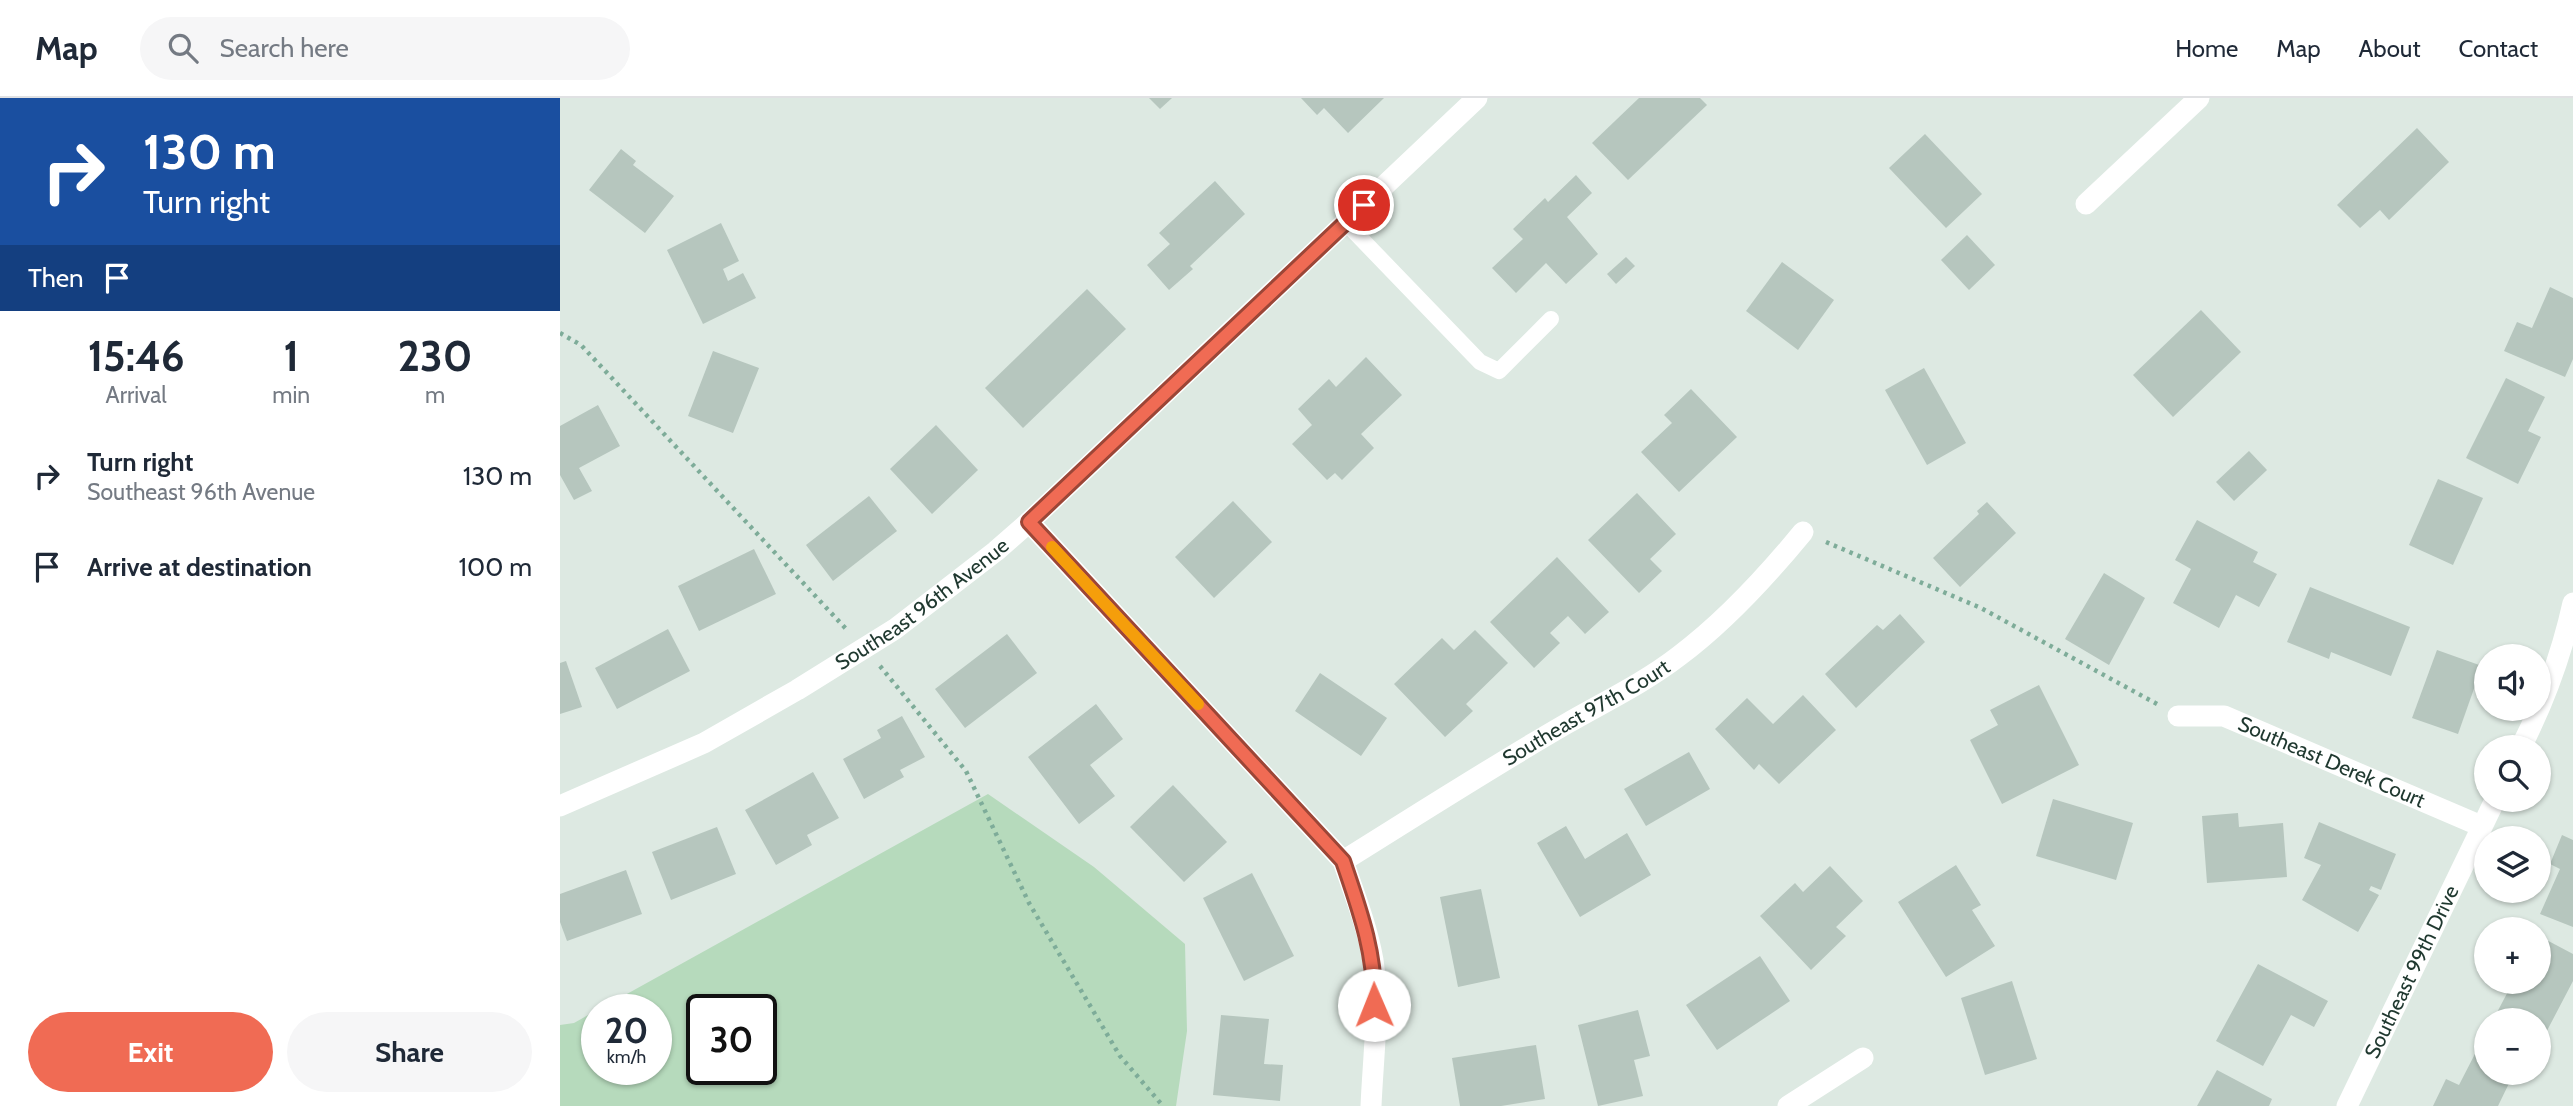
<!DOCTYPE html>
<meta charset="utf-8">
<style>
:root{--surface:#fff;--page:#f6f6f7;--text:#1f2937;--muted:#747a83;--line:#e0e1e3;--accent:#f06b54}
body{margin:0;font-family:Cabin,sans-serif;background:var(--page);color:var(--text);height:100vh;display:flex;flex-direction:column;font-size:26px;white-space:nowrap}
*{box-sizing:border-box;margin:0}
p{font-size:23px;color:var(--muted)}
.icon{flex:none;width:38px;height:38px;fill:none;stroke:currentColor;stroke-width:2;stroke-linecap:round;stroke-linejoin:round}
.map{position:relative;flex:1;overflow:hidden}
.panel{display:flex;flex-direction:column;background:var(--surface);width:560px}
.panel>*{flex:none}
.banner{background:#1a4fa0;color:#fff;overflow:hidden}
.buttons{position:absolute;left:1914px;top:546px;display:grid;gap:14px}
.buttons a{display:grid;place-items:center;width:77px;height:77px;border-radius:50%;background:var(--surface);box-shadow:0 2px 5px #0004;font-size:35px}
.speed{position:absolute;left:21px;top:896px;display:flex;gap:14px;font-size:35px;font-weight:700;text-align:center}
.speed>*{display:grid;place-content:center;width:91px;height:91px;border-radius:50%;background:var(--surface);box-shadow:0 2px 5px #0004;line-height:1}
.speed small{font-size:18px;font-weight:400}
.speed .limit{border:4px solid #111;border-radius:10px;background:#fff;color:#111}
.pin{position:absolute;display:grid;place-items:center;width:60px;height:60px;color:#fff;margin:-30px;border:4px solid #fff;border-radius:50%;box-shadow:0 2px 7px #0007}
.me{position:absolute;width:77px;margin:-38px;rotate:359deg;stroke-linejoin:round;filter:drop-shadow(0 0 5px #0008)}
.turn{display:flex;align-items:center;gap:24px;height:147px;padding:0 28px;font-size:32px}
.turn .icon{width:91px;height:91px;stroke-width:2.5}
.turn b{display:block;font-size:49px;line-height:60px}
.then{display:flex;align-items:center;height:66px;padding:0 28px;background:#0003;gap:14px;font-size:26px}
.eta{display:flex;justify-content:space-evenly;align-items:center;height:119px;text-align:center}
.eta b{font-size:42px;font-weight:700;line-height:49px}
.primary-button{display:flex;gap:14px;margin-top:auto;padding:14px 28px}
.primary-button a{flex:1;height:80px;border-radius:42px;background:var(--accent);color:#fff;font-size:28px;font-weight:700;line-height:80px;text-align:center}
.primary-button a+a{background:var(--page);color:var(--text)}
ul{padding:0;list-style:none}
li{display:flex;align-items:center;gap:21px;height:91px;padding:0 28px}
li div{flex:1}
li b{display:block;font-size:26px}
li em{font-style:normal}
header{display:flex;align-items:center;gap:42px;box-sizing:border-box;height:98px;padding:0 35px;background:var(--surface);border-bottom:2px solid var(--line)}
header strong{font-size:33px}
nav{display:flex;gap:38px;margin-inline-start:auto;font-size:24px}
.search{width:490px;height:63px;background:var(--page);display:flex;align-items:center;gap:18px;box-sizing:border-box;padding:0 24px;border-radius:38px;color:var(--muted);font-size:26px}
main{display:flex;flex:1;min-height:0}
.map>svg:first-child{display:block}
.green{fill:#b6dabc;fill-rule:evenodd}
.building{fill:#b6c6be}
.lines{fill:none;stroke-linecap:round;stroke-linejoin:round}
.path{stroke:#7eac99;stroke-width:4.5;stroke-dasharray:3.5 5;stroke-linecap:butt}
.lane{stroke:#fff;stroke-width:16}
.street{stroke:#fff;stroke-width:21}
.route-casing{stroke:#9c4637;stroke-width:18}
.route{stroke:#f06b54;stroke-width:12}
.slow{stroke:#f59e0b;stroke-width:12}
.labels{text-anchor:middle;stroke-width:7;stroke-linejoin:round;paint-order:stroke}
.street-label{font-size:21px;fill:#1f382f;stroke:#edf6f1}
</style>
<header>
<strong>Map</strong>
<div class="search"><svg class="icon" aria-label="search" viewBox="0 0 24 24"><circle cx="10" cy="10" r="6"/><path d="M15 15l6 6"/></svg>Search here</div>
<nav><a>Home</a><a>Map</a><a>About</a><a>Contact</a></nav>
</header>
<main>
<section class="panel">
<div class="banner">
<div class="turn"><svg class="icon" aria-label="right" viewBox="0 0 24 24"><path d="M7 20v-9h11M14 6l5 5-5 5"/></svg><div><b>130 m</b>Turn right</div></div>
<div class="then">Then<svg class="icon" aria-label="arrive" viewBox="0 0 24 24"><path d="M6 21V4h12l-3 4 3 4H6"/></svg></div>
</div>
<div class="eta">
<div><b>15:46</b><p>Arrival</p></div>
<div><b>1</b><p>min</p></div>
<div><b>230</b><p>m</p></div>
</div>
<ul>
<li><svg class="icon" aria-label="right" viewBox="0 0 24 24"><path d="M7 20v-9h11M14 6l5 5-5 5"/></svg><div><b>Turn right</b><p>Southeast 96th Avenue</p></div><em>130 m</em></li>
<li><svg class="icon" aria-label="arrive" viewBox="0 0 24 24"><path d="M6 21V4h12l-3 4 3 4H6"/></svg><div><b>Arrive at destination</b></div><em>100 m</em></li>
</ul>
<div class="primary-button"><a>Exit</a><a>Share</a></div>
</section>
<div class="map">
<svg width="2013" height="1008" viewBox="0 0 2013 1008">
<rect width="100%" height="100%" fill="#dde9e2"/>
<path class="green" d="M428,696L534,769L625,846L627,933L616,1008H0V927L14,925L37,912V971H96V912H38ZM142,912H201V971H142Z"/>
<g class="building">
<path d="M589,0H612L600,11Z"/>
<path d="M741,0H824L788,35L764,10L757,17Z"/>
<path d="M1079,0H1140L1147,7L1068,82L1032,45Z"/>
<path d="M1857,30L1889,64L1829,122L1820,112L1800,130L1777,107Z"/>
<path d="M1365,36L1422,96L1386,130L1329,70Z"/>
<path d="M61,51L76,63L73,67L114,98L85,135L29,92Z"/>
<path d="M1016,77L1032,95L1007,119L1038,156L1006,186L986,165L956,195L932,170L963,141L953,131L985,100L988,104Z"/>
<path d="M655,83L685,116L630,168L633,171L609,192L587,167L610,146L599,135Z"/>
<path d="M161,125L179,163L163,171L168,183L183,175L196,200L143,226L107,152Z"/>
<path d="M1407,137L1435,167L1409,192L1381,162Z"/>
<path d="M1066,159L1075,168L1056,186L1047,176Z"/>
<path d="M1222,164L1274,202L1238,252L1186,213Z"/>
<path d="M1990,189L2013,200V261L2005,279L1944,253L1957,224L1972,230Z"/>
<path d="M527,191L566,231L463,330L425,290Z"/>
<path d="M1641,212L1681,254L1613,319L1573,277Z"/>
<path d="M153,253L199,270L173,335L128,318Z"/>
<path d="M806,259L842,297L801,336L814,350L782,382L775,375L767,382L732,346L752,327L738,311L769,281L776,289Z"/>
<path d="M1364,270L1406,345L1367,367L1325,292Z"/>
<path d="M1946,280L1985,299L1968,333L1981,339L1958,386L1906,360Z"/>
<path d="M1131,291L1177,339L1119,394L1081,354L1112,325L1104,317Z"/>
<path d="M38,307L60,348L19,370L32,393L14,402L0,377V328Z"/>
<path d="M376,327L418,372L372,416L330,371Z"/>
<path d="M1689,353L1707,372L1674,403L1656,384Z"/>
<path d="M1878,381L1923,400L1893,467L1849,447Z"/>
<path d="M1077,395L1116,436L1090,461L1102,473L1079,495L1028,442Z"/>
<path d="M309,398L337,433L273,483L246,447Z"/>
<path d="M673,403L712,444L654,500L615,459Z"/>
<path d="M1427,404L1456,435L1400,489L1373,460L1419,416L1417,413Z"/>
<path d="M1637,422L1698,454L1693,464L1717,476L1699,509L1676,497L1659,530L1613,505L1631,471L1615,462Z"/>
<path d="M194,451L216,496L139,533L118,488Z"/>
<path d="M997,459L1049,514L1025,536L1008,518L990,535L1000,545L974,570L930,524Z"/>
<path d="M1544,475L1585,500L1549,567L1505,541Z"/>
<path d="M1750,489L1850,529L1831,578L1771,554L1769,561L1727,544Z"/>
<path d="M1340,516L1365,544L1296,610L1265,576L1317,527L1323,532Z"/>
<path d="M108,531L130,573L57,611L35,570Z"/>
<path d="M915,532L948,565L906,606L913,613L885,639L834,586L882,540L894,552Z"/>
<path d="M447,536L477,575L405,630L375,591Z"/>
<path d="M1877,552L1922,568L1898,636L1852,620Z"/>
<path d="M6,563L22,609L0,616V565Z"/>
<path d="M760,575L827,620L801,658L735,613Z"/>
<path d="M1479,587L1519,667L1442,706L1410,642L1438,627L1430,612Z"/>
<path d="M1243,597L1276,632L1219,686L1199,666L1194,672L1155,631L1187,600L1213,626Z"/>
<path d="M536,606L563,641L530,667L555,698L519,726L468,659Z"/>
<path d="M342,618L365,659L340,672L344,679L304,701L283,661L321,640L317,632Z"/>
<path d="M1129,654L1150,691L1086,728L1064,691Z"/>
<path d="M253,674L279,720L247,737L252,747L216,767L185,712Z"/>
<path d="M613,687L667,744L624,784L570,729Z"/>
<path d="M1493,701L1573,725L1556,782L1476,758Z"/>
<path d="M1678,715L1679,729L1723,725L1727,779L1647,785L1642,718Z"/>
<path d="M1759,724L1836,756L1821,792L1811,788L1809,792L1819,797L1798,834L1742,802L1761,767L1744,760Z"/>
<path d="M1006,728L1025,761L1067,735L1091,777L1020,819L977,745Z"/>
<path d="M157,729L176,776L111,802L92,754Z"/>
<path d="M2002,737L2013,742V829L1980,816L2000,771L1990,766Z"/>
<path d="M1396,767L1421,807L1412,812L1435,848L1386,879L1338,804Z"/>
<path d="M1270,768L1303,803L1276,829L1286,838L1251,872L1200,818L1235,785L1243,794Z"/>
<path d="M66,772L82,816L7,843L0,824V796Z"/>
<path d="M692,775L734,858L684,883L643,800Z"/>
<path d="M921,791L940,880L898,889L880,799Z"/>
<path d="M1979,838L2013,856V883L1979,948V922H1933L1953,884H1979Z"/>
<path d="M1200,858L1230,903L1157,952L1126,907Z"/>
<path d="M1698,866L1768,903L1754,929L1731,917L1703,968L1656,943Z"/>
<path d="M1452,883L1477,961L1425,977L1401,900Z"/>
<path d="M1078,912L1090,958L1074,962L1083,998L1038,1008L1018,927Z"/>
<path d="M661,917L709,921L704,966L723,967L720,1003L653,997Z"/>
<path d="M976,947L985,1001L941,1008H900L892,960Z"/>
<path d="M1918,950L1927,954V975H1954L1938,1008H1873L1886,981L1899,987Z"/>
<path d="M1657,972L1712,1001L1709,1008H1637Z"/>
</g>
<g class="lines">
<g class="path">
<path d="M0,235L21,247L288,533"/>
<path d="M1266,444L1421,510L1597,606"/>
<path d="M320,568L406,673L469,805L560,958L603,1008"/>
</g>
<path class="lane" d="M785,124L920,264L939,273L991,221"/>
<g class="street">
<path d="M1526,106L1639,0"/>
<path d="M469,424L783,763C794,795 807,828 813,862C820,909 813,960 811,1008"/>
<path id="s1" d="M1618,618H1664L1921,728"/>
<path d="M1961,649C1984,604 2002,555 2013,505"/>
<path id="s2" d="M0,708L144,645L237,592L335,531L436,453L469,424L917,0"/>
<path id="s3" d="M783,763C857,717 930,670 1006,626C1044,604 1084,585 1119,558C1166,523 1206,479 1243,434"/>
<path d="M1228,1008L1303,960"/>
<path id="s4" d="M1787,1008L1935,702"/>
</g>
</g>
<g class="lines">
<g class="route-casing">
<path id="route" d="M804,107L469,424L783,763C799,810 816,856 814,907"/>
</g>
<use href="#route" class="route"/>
<path class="slow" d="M492,449L638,606"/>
</g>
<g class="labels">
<g class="street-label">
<text dy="7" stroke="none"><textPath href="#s2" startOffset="416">Southeast 96th Avenue</textPath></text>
<text dy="7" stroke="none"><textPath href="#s3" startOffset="285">Southeast 97th Court</textPath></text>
<text dy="7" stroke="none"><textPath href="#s1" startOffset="163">Southeast Derek Court</textPath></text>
<text dy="7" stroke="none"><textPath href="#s4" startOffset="149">Southeast 99th Drive</textPath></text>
</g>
</g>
</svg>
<div class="buttons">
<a><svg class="icon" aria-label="sound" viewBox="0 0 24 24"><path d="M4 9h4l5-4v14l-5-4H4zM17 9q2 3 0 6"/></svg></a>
<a><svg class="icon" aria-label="search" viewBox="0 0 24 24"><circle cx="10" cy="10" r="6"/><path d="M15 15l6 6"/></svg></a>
<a><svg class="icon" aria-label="layers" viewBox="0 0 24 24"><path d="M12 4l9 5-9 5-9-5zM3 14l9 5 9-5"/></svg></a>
<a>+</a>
<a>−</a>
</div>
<div class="speed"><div>20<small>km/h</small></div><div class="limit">30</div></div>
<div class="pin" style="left:804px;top:107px;background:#d93025"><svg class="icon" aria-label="arrive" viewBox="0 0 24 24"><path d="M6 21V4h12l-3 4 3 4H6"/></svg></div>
<svg class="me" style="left:814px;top:907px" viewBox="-20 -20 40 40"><circle r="19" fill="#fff"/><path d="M0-13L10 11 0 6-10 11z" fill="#f06b54"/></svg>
</div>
</main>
